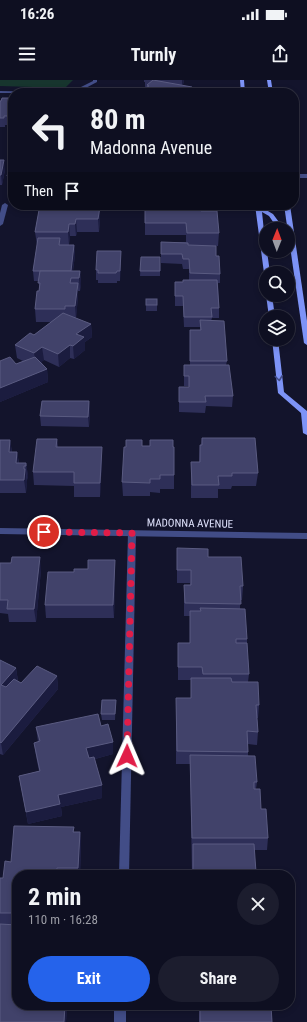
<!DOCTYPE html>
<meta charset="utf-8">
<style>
:root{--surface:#0e0f21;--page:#1c1d2e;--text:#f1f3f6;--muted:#9b9ca5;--line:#2e2f3f;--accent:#2563eb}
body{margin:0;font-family:"Roboto Condensed",sans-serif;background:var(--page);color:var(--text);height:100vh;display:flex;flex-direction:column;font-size:15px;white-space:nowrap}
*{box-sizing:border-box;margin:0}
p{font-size:13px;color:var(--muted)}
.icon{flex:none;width:22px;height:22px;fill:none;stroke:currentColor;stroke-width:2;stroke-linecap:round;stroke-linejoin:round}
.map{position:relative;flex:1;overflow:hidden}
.panel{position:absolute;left:12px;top:790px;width:283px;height:140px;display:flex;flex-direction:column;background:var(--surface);border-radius:16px;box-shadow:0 2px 6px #0003,0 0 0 1px var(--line)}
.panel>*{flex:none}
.guide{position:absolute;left:8px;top:8px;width:291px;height:122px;border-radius:16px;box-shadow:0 2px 6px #0003,0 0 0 1px var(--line);background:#0e0f21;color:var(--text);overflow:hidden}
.needle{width:26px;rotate:1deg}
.buttons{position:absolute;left:259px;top:142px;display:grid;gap:8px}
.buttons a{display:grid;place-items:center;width:36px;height:36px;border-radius:50%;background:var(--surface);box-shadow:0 2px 6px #0003,0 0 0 1px var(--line);font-size:20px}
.pin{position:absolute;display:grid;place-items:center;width:34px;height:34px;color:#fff;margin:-17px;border:2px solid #fff;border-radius:50%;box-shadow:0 1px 4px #0007}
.me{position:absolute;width:44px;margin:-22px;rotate:1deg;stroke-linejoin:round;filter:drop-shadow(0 0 3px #0008)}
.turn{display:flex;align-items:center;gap:14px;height:84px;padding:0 16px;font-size:18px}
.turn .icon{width:52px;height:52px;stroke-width:2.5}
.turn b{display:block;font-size:28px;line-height:34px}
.then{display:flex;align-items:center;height:38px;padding:0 16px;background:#0003;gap:8px;font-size:15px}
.round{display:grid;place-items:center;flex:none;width:42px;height:42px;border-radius:21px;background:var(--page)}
.headline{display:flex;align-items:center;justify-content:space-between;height:68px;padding:0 16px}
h1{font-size:24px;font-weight:700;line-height:30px}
.button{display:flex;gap:8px;margin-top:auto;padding:8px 16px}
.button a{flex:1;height:46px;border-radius:24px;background:var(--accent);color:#fff;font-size:16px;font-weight:700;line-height:46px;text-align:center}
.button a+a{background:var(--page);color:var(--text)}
.status{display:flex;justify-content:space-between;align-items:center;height:28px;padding:0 20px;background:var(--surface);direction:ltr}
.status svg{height:11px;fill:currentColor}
header{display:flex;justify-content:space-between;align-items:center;height:52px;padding:0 16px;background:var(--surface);font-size:18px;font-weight:700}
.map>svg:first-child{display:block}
.green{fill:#17352e}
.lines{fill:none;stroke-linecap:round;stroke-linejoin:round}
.lane{fill:#424d87;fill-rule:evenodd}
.street{fill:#424d87;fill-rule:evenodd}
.secondary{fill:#7d93f7;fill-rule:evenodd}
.wall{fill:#2e2f58}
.shaded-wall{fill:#1b1c3f}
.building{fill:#41426a;stroke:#5a5b81}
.oneway{stroke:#434d87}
.route{stroke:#e11d48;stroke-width:7;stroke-dasharray:0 12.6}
.labels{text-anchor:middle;stroke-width:4;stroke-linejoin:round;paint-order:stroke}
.street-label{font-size:11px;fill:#e0e3fd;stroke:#13142c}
</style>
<div class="status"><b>16:26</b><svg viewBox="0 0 49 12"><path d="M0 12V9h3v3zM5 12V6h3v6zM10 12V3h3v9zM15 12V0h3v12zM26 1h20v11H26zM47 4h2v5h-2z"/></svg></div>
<header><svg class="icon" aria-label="menu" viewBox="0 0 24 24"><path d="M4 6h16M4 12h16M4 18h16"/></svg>Turnly<svg class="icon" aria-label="share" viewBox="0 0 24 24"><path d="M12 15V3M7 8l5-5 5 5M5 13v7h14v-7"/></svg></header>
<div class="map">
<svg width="307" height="942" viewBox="0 0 307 942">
<rect width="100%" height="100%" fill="#13142c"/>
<path class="green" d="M0,0H73L65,8L0,6Z"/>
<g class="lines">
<g class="lane">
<path d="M132,450L136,453L129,795H119L128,453Z"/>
<rect x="114" y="925" width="12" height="17"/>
</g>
<g class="street">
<path d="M93,0H97V2L80,11L66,13H0V11L54,12L77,9L93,1Z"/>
<rect x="294" y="94" width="13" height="4"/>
<path d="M5,123L8,125L3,144L0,146V133L2,125Z"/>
<path d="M27,125L258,126L261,128L258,130L30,127Z"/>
<path d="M0,448L307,453V459L0,454Z"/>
</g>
<g class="secondary">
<path d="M240,0H244L245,13H241Z"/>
<path d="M267,0H271L273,13H269Z"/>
<path d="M255,125H261V127L273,134L284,149H278L269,136L262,132L266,171H267L270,193H266V195L264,193Z"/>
<path d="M284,125H290L307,241V265L304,263Z"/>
<path d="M266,215H272L275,237H269Z"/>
<path d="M272,259H278L284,312L307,331V355L303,353L301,333L278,313Z"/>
</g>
</g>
<g class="wall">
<path d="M144,0H184L183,5L142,10L145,8V2H144Z"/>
<path d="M13,18V45H5V47H0V21Z"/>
<path d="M0,80L5,90L2,105H0Z"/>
<path d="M13,86V106H8L7,96Z"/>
<path d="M145,127L201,131L219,153L218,166H216V176L220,194V203H218L219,228V238H212L211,241L227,281L226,285L233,316L232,327L206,326L205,333L179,332V307H189V306H184V295L190,285V250H200V247H184L183,226H175V202H183L189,200V189H183L182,184L161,183V162H186V155H145Z"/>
<path d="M39,130L100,139L99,152H77L76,156H70L69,165H74L75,175L73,191H80L81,204L80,211H78V216L76,238L91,244L92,257L85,262V270L74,279L70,278L59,287L44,280L41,282L47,289L48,302L0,322V281L16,284L23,281L17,278L15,265L34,255L51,242H36L35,229L39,211V201H34L33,191L37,165L35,152Z"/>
<path d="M121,171L120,201H117V203H98V200H96V190Z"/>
<path d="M141,177H160V196H140Z"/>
<rect x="146" y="219" width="11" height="12"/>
<path d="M89,321L90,331L89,347L41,346L40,336Z"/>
<path d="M202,358L258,393L256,406H232L231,409H218V418H191V382H199L200,365H201Z"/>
<path d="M57,359L58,367L102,380L100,417H74V406L34,405L33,392Z"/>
<path d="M0,360H10L12,372H17L19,383H26L28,396L27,400L26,413H0Z"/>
<path d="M142,366L173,367L174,395V409H160V413L150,412V416H123L122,402Z"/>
<path d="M177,468L208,477L243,506L242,520H240V529L247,559V563L249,594L248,602L259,625L258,638H257L258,652L257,665L248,664V676L257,702L256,709L268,758L267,770H254L256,792L262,795H192L190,684H176V618H191V600H178V563H190V536H184V505H190V503H177Z"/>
<path d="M115,480V493L114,538H46L45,525L88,489Z"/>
<path d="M0,483L41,490L36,542H9L8,534L0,533Z"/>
<path d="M0,580L16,588L18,601L21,603L57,596L58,609L3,675L0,674Z"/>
<path d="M116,620L115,640H102L101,634Z"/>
<path d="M101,646L113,662V674L95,679L102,718L61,727L62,736L28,744L19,696L39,691L36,676L34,663L38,662L36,647Z"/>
<path d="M74,747V752H80L81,764L80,795H17V925H67L66,942H0V798H3L11,782Z"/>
<path d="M199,925H271L272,942H199Z"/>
</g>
<g class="shaded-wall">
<path d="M182,0H184L182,10Z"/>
<path d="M4,80L5,90L2,105L1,95Z"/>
<path d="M100,127V139L99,152L98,139Z"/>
<path d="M76,139L77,152L76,156L75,144Z"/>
<path d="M69,144L70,156L69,165L68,152Z"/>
<path d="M74,165L75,175L72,198L71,191Z"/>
<path d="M121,171V181L120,201V191Z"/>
<path d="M80,191L81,204L80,211L79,198Z"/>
<path d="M78,203V216L76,239L75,226Z"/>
<path d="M91,244L92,257L85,262V270L74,279L73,266L76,254Z"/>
<path d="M70,265V278L59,287L58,274Z"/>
<path d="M42,267L44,280L36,287L34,273Z"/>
<path d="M47,289L48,302L0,322V308Z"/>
<path d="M89,321L90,331L89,347L88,337Z"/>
<path d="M10,360L12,374L9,372Z"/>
<path d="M102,367V380L100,417V403Z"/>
<path d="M17,372L19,386L16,383Z"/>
<path d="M26,383L28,396L27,400L26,386Z"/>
<path d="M24,386L25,393V389L27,402L26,413L24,400Z"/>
<path d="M40,477L41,490L36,542L34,529Z"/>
<path d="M115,480V493L114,538L113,525Z"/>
<path d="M16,588L18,602L4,618L1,605Z"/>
<path d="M57,596L58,609L3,675L1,663Z"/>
<path d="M113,662V674L87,681L86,668Z"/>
<path d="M102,705V718L61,727L62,736L28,744L26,732L58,715Z"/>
<path d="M80,752L81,764L80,795H79L78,788Z"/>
<path d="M65,925H67L66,942H64Z"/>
</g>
<g class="building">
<path d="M153,0L192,7L191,8L200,11L213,13H136L140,10H142L147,7L149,6L147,5Z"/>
<path d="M2,18H13V36H4V38H0V21H1Z"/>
<path d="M0,80H4L1,95H0Z"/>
<path d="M10,86H13V96H7Z"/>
<path d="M54,127H100L98,139H76L75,144H69L68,152H35L39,130H54Z"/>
<path d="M145,127H201V131H217L219,153H187L186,143H145Z"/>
<path d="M38,158H60L59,165H74L71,191H33Z"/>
<path d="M161,162L188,163V165L216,166V176H219L220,194L190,193L189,179H183L182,174H161Z"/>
<path d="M97,171H121L120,191H117L116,193H98V190H96Z"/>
<path d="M141,177H160V191H140Z"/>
<path d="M40,191H80L79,198H71L70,203H78L75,226H65V229H35L37,211H39L40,203H38Z"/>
<path d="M183,200H217L219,228H211L212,237H184L183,216H175V202H183Z"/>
<rect x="146" y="219" width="11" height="6"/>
<path d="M63,233L91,244L76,254L84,257L73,266L70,265L58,274L42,267L34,273L15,265L30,253L34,255Z"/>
<path d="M200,240L224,241L227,281H190V250H201Z"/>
<path d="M10,277L16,284L35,277L47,289L0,308V281Z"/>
<path d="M184,285H229L233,316H205L206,322H179V307H189V296H184Z"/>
<path d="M42,321H89L88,337L40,336Z"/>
<path d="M202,358H255L258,393H232V396H218L219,405H192L191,382H200V365H202Z"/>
<path d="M37,359H57L56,367H102L100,403H74V392H33Z"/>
<path d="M0,360H10L9,372H17L16,383H26V386H24V389H25L24,400H0Z"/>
<path d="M126,360H142V366H150V360H173V367H174V395H160V399H150V403L122,402L124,367H126Z"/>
<path d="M177,468L208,469V477H241L243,506H240L241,524L185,523L184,505H191V490H177Z"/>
<path d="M12,477H40L34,529H7L8,520H0V483H11Z"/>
<path d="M88,480H115L113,525H45L48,492H74V489H88Z"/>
<path d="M200,528L245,529L247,559H236V563H247L249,594H203L202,587H178V563H190V531H201Z"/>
<path d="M0,580L16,588L1,605L6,607L14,599L21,603L37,586L57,596L1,663L0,662Z"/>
<path d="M191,598H231L232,602H258L259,625H256L258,652L247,651L248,672L177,671L176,618H191Z"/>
<path d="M102,620H116L115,634H101Z"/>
<path d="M98,634L101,646L108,644L113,662L86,668L89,678L94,677L102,705L58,715L60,724L26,732L19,696L40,691L34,663L40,661L36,647Z"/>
<path d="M190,675L255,676L257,702H254V709H260L261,729H266L268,758H192Z"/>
<path d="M14,746L74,747L73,752H80L78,788H57L56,795H17V833H0V798H3L5,781L11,782Z"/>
<path d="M193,764H254L256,792H262V795H193Z"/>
<path d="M0,844L17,845L16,852H17V925H65L64,942H0Z"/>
<path d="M200,925H271L272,942H200Z"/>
</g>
<defs><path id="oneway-chevron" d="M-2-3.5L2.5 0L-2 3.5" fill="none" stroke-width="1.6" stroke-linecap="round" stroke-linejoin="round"/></defs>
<use class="oneway" href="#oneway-chevron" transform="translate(279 298) rotate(83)"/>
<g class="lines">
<path class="route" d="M44,452L132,453L127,676"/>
</g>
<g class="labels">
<g class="street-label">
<text transform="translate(190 443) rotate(1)" y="4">MADONNA AVENUE</text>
</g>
</g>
</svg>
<div class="buttons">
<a><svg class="needle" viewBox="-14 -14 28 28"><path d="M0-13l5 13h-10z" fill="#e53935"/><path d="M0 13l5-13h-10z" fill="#9b9ca5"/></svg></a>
<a><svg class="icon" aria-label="search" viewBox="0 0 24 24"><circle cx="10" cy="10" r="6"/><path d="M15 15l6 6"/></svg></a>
<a><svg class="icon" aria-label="layers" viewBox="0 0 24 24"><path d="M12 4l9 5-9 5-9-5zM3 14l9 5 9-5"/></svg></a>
</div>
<div class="pin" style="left:44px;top:452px;background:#d93025"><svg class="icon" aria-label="arrive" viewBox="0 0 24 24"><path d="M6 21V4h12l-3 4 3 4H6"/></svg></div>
<svg class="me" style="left:127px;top:676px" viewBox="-20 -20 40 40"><path d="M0-17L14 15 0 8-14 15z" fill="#e11d48" stroke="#fff" stroke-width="4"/></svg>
<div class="guide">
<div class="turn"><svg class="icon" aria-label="left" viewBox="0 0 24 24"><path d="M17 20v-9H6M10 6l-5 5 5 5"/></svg><div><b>80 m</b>Madonna Avenue</div></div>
<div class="then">Then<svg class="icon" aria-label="arrive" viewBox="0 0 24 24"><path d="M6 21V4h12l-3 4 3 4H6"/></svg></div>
</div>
<section class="panel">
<div class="headline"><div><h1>2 min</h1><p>110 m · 16:28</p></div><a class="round"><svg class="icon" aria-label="close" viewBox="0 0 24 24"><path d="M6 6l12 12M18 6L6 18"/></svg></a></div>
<div class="button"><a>Exit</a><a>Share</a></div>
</section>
</div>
